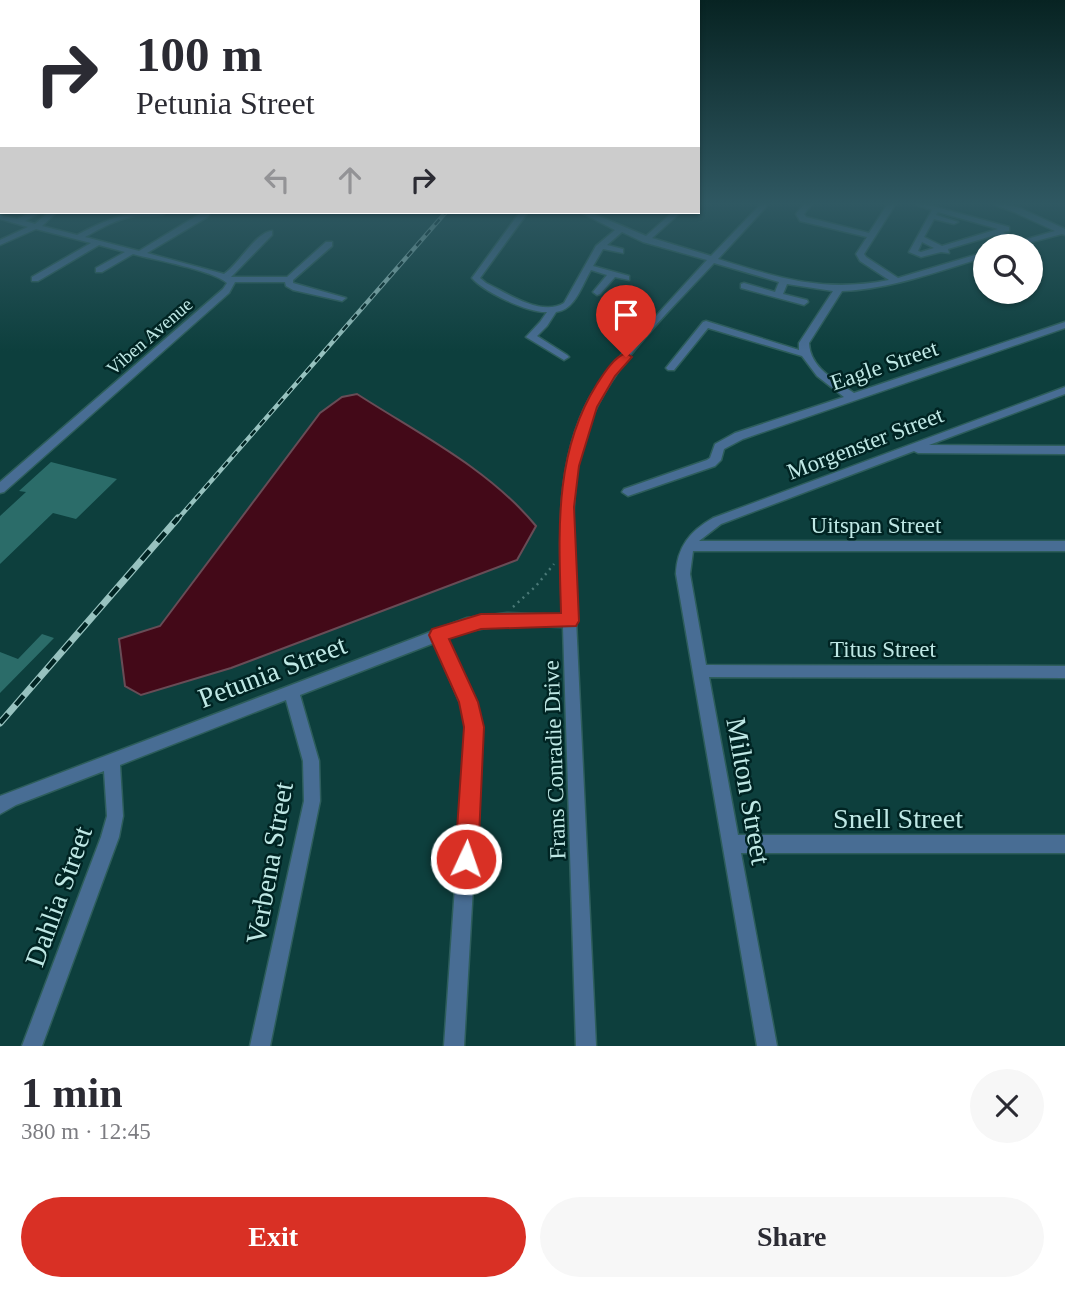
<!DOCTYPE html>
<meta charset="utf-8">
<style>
:root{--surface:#fff;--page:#f7f7f7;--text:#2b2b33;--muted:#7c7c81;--accent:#d93025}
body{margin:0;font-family:"Times New Roman",serif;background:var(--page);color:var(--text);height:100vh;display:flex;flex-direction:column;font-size:26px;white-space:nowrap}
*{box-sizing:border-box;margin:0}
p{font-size:23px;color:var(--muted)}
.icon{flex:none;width:38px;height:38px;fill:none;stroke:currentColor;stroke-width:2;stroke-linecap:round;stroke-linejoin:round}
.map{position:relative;height:1046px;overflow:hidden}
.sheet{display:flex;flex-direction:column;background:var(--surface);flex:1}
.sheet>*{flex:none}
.banner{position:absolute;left:0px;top:0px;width:700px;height:214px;box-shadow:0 2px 5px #0004;background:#fff;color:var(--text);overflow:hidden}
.buttons{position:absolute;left:973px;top:234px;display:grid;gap:14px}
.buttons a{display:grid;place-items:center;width:70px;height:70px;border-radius:50%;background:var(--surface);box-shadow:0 2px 5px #0004;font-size:35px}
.pin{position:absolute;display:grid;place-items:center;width:60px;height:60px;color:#fff;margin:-72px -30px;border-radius:50% 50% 50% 0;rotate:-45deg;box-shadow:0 0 7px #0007}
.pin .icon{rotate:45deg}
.me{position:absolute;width:77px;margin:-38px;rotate:3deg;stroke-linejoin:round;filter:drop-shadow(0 0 5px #0008)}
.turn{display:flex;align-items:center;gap:24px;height:147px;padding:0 21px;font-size:32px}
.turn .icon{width:91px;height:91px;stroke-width:2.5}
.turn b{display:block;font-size:49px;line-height:60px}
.lanes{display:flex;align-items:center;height:66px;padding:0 21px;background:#0003;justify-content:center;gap:35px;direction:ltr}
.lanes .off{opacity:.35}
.round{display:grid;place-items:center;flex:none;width:74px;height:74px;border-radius:37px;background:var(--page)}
.summary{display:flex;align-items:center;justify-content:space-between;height:119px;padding:0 21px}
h1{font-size:42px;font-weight:700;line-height:52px}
.button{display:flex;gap:14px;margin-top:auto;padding:14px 21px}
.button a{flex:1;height:80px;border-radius:42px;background:var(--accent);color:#fff;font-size:28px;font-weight:700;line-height:80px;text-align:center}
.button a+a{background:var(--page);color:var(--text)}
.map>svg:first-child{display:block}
.water{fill:#430918;stroke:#684c56;stroke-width:2}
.building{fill:#2b6c69}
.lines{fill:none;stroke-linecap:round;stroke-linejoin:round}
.minor-casing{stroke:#2d5d5b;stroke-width:3}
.path{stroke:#4a7977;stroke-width:2.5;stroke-dasharray:2 4.5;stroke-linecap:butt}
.minor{fill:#486d94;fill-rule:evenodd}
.rail-far1-casing{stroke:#97c2bf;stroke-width:4.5}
.rail-casing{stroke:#97c2bf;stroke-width:7}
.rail-far1{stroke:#002423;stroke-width:2.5;stroke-dasharray:7;stroke-linecap:butt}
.rail{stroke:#002423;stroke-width:4.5;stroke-dasharray:12;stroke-linecap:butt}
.route{fill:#d93025;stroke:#8d1f18;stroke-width:2}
.labels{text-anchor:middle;stroke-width:5;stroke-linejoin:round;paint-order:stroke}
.far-street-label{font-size:19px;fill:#bfe8e5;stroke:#002423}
.street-label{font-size:23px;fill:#bfe8e5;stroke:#002423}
.near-street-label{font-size:28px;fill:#bfe8e5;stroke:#002423}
</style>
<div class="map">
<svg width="1065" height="1046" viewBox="0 0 1065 1046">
<rect width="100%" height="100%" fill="#0d3f3d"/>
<path class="water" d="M357,394C419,434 488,468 536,526L517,560L231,668L141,695L125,686L119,639L160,626L320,413L342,397Z"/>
<g class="building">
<path d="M51,462L117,479L76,519L53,513L0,564V516L26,492L19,491Z"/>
<path d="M42,634L54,638L0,693V652L18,659Z"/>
</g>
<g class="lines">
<g class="minor-casing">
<g id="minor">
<path d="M760,205H768L718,259C780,278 823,293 889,280L860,261L856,254L867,237L800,221L796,214L803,205H811L804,214L806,217L869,233L887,205H895L864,254L866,257L898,278L985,252V257C938,271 892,289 842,291L809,343C810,368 835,380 854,393L1065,322V328L743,439L724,449L721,460L715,466L628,496L622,492L624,489L707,460L710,458L715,444L735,433L844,397L817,376L802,356L708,328L674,370H668L666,368L703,322L706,321L799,350V343L833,291L787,284L783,294L807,300L808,302L804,305L741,288V284L744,283L775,292L779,282L714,263C667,314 601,374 583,443C573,479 573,518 573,555L596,1046H576L563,627C521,625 486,623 446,638L476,703L482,727L464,1046H444L466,727L460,703L434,643L300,695L319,761L320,801L270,1046H250L304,801L303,761L286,700L120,765L123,816L119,837L42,1046H22L101,837L107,816L104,771L16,805L0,814V796L467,618L507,613L562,615C560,543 554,465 589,399C603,374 623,353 642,332C663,308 685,284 707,260L643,242L622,232L607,245L623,249V253L603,249L593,266L629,276V280L615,277L600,294L597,295L593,292L607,275L591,270C582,285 575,310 556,312L547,326L537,336L567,355L569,357L564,360L526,337L540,322L547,312C528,313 484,292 472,278L520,212H528L480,278L486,283C507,293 541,317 564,303L596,246L615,230L580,212H589L646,236L673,212H681L652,238L711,256Z"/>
<path d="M917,205H929L1009,227V231L1003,232L1020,241L1055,231L1014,212L995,205H1007L1020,208L1065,229V235L1062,234L1013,247L1012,243L995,235L948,249L949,253L941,252L921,257L909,252L932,210ZM938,212L998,229L942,246L924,237L934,219L954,224L958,222L936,215ZM922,242L934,248L921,252L918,251Z"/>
<path d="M32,212H41L25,221L35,224L49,212H57L42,226L77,235C105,220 131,209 163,212L164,214C156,217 144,215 135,216C117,219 101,228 85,237L139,251L203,212H209V216L147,253L224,274C239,264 256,232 272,231V235L231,277H287L326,242H332V246L293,280V283L346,298L342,301L293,290L286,286L285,282H235L229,293L4,492L0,493V482L223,289L227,283C212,270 155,260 133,254L102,272H96V268L125,252L99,245L38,281H32V277L91,243L36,229L0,245V240L28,227L0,219V215L17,219Z"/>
<path d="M1065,387V394L929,445L1065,446V454L918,453L914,451L721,524L699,541H1065V551H693L690,574L706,665L1065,666V678L709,677L738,835H1065V853H741L777,1046H757L676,574C677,547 690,531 713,518Z"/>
</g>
</g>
<path class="path" d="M513,607L536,586L554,564"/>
<use href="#minor" class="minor"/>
<g class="rail-far1-casing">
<path id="rail-far1" d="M177,520L446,212"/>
</g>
<g class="rail-casing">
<path id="rail" d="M0,723L178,518"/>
</g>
<use href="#rail-far1" class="rail-far1"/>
<use href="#rail" class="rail"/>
</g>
<linearGradient id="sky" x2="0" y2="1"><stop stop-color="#072322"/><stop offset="0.58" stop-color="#2f5862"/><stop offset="1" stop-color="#2f5862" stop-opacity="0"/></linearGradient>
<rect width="1065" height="351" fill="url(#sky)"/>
<path class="route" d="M626,353L632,357L615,376L597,407L579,466L574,507L579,621L576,626L481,629L449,639L478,702L484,727L478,859L474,867L466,870L458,867L455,859L464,727L459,702L429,635L432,629L481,614L561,613C559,534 553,454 597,384C604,373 614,357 626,353Z"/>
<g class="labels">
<g class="far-street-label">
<text transform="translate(149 336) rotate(-41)" y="7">Viben Avenue</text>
</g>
<g class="street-label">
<text transform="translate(884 365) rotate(-19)" y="8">Eagle Street</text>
<text transform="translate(865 443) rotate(-21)" y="8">Morgenster Street</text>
<text x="876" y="533">Uitspan Street</text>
<text x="883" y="657">Titus Street</text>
<text transform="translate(554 760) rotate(-92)" y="8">Frans Conradie Drive</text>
</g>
<g class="near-street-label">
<text transform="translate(272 671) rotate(-21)" y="10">Petunia Street</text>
<text transform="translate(749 791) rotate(80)" y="10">Milton Street</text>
<text x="898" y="828">Snell Street</text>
<text transform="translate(269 863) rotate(-80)" y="10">Verbena Street</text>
<text transform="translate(58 896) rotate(-70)" y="10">Dahlia Street</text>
</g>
</g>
</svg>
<div class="buttons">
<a><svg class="icon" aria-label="search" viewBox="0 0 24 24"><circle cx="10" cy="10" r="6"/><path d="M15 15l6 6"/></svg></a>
</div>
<div class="pin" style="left:626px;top:357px;background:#d93025"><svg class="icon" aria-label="arrive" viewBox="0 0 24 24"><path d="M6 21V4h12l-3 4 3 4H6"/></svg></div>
<svg class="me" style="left:466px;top:859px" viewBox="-20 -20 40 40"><circle r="17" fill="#d93025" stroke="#fff" stroke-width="3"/><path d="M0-11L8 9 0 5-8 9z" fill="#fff"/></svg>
<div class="banner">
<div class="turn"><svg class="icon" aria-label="right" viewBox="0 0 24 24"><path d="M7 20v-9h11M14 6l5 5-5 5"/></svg><div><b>100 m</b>Petunia Street</div></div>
<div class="lanes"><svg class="icon off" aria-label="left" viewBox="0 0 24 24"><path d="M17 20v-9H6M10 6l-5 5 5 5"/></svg><svg class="icon off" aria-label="ahead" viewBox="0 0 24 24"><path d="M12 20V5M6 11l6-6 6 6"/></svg><svg class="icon" aria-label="right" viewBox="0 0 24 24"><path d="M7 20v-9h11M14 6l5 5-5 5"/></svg></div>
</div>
</div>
<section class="sheet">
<div class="summary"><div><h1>1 min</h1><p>380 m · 12:45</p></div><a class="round"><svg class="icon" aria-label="close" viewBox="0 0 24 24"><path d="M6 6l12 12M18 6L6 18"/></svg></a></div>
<div class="button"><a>Exit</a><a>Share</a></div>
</section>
